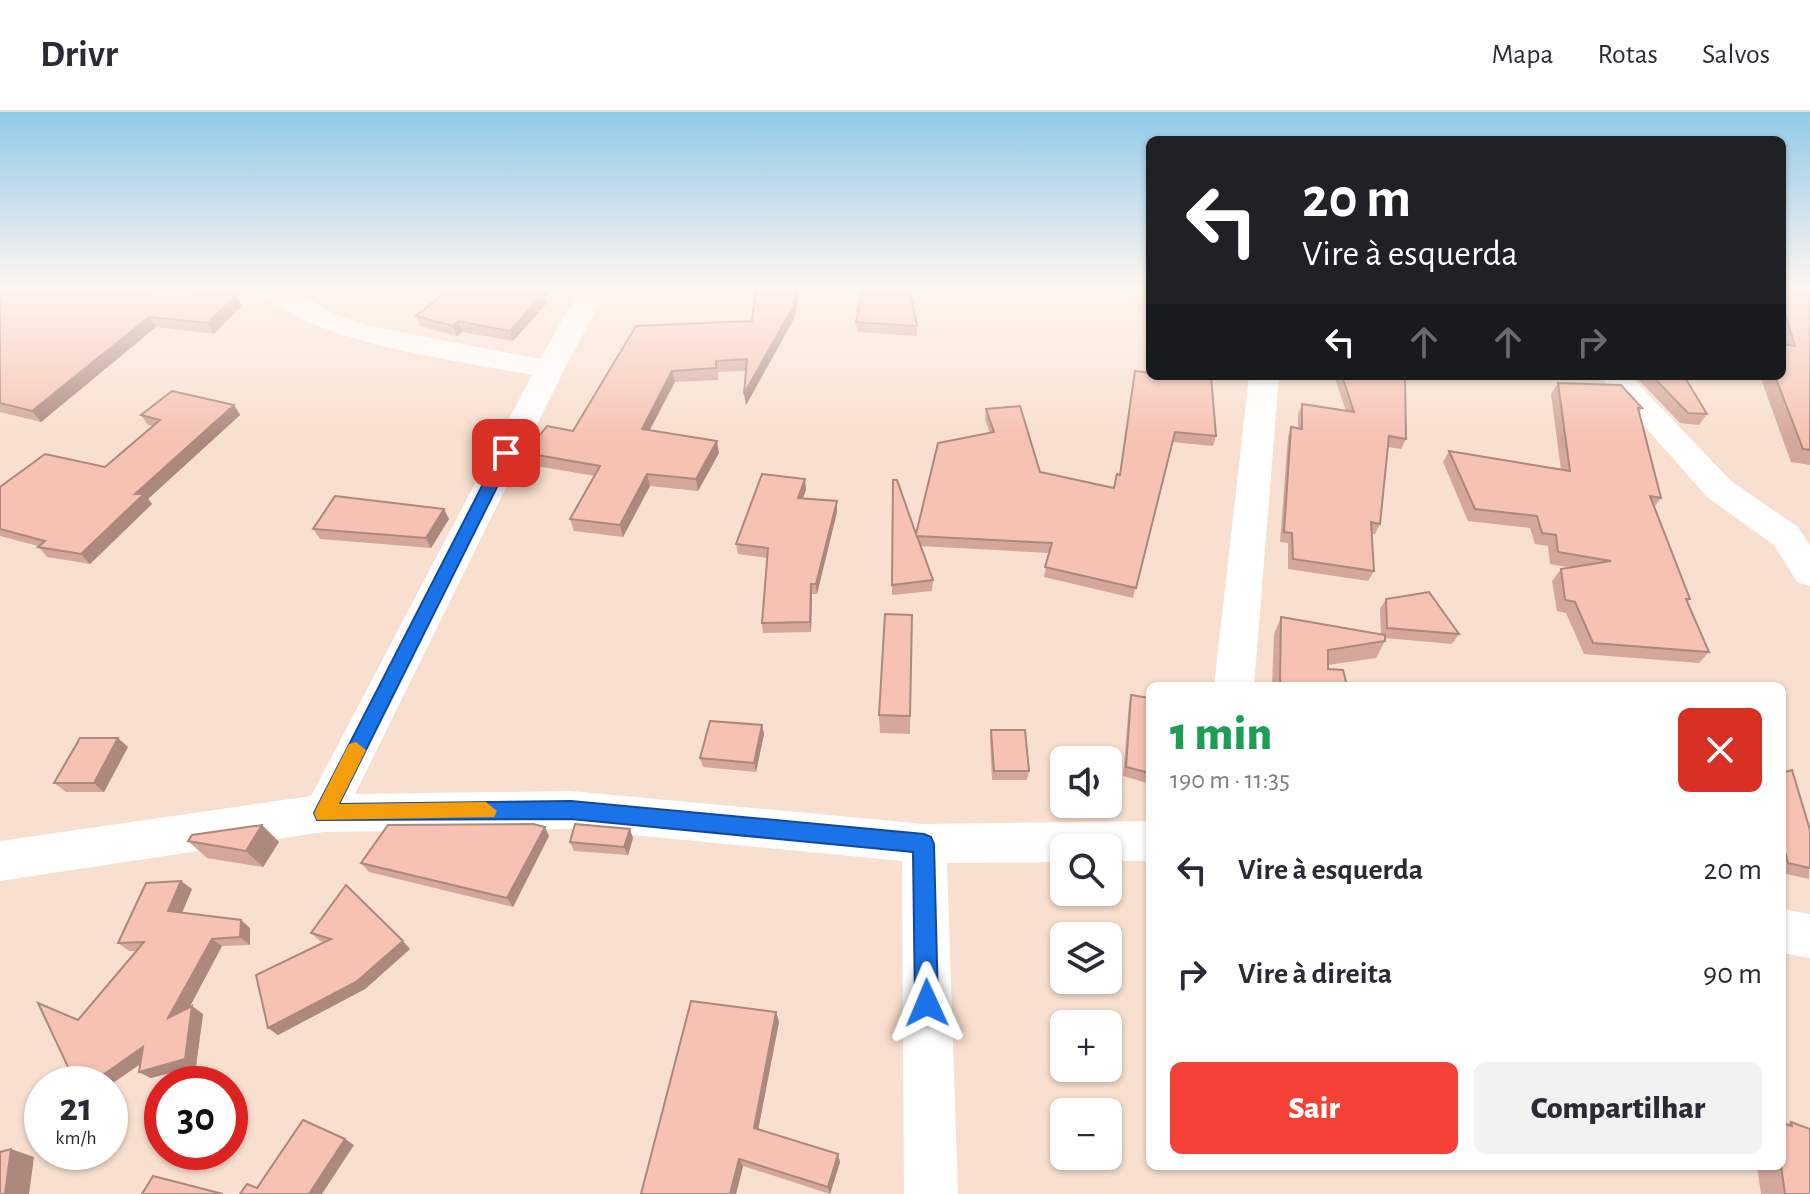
<!DOCTYPE html>
<html lang="pt">
<meta charset="utf-8">
<style>
:root{--surface:#fff;--page:#f2f2f3;--text:#2b2b33;--muted:#7c7c81;--line:#e1e1e2;--accent:#f44037}
body{margin:0;font-family:"Alegreya Sans",sans-serif;background:var(--page);color:var(--text);height:100vh;display:flex;flex-direction:column;font-size:30px;white-space:nowrap}
*{box-sizing:border-box;margin:0}
p{font-size:26px;color:var(--muted)}
.icon{flex:none;width:44px;height:44px;fill:none;stroke:currentColor;stroke-width:2;stroke-linecap:round;stroke-linejoin:round}
.map{position:relative;flex:1;overflow:hidden}
.panel{position:absolute;left:1146px;top:570px;width:640px;height:488px;display:flex;flex-direction:column;background:var(--surface);border-radius:12px;box-shadow:0 2px 6px #0004}
.panel>*{flex:none}
.guide{position:absolute;left:1146px;top:24px;width:640px;height:244px;border-radius:12px;box-shadow:0 2px 6px #0004;background:#202124;color:#fff;overflow:hidden}
.fabs{position:absolute;left:1050px;top:634px;display:grid;gap:16px}
.fabs a{display:grid;place-items:center;width:72px;height:72px;border-radius:12px;background:var(--surface);box-shadow:0 2px 6px #0004;font-size:40px}
.speed{position:absolute;left:24px;top:954px;display:flex;gap:16px;font-size:40px;font-weight:700;text-align:center}
.speed>*{display:grid;place-content:center;width:104px;height:104px;border-radius:50%;background:var(--surface);box-shadow:0 2px 6px #0004;line-height:1}
.speed small{font-size:20px;font-weight:400}
.speed .limit{border:12px solid #d22;background:#fff;color:#111}
.pin{position:absolute;display:grid;place-items:center;width:68px;height:68px;color:#fff;margin:-34px;border-radius:16px;box-shadow:0 4px 12px #0006}
.me{position:absolute;width:88px;margin:-44px;rotate:359deg;stroke-linejoin:round;filter:drop-shadow(0 0 6px #0008)}
.turn{display:flex;align-items:center;gap:28px;height:168px;padding:0 24px;font-size:36px}
.turn .icon{width:104px;height:104px;stroke-width:2.5}
.turn b{display:block;font-size:56px;line-height:68px}
.lanes{display:flex;align-items:center;height:76px;padding:0 24px;background:#0003;justify-content:center;gap:40px;direction:ltr}
.lanes .off{opacity:.35}
.round{display:grid;place-items:center;flex:none;width:84px;height:84px;border-radius:12px;background:var(--page)}
.summary{display:flex;align-items:center;justify-content:space-between;height:136px;padding:0 24px}
h1{font-size:48px;font-weight:800;line-height:60px;color:#1e9e55}
.action{display:flex;gap:16px;margin-top:auto;padding:16px 24px}
.action a{flex:1;height:92px;border-radius:12px;background:var(--accent);color:#fff;font-size:32px;font-weight:800;line-height:92px;text-align:center}
.action a+a{background:var(--page);color:var(--text)}
ul{padding:0;list-style:none}
li{display:flex;align-items:center;gap:24px;height:104px;padding:0 24px}
li div{flex:1}
li b{display:block;font-size:30px}
li em{font-style:normal}
header{display:flex;align-items:center;gap:48px;box-sizing:border-box;height:112px;padding:0 40px;background:var(--surface);border-bottom:2px solid var(--line)}
header strong{font-size:38px}
nav{display:flex;gap:44px;margin-inline-start:auto;font-size:28px}
.map>svg:first-child{display:block}
.residential{fill:#f8dfcf;fill-rule:evenodd}
.lines{fill:none;stroke-linecap:round;stroke-linejoin:round}
.minor{fill:#fff;fill-rule:evenodd}
.wall{fill:#d4a79a}
.shaded-wall{fill:#ac887d}
.building{fill:#f6c2b3;stroke:#ac887d;stroke-width:2}
.route{fill:#1a73e8;stroke:#114b97;stroke-width:2}
.slow{fill:#f59e0b}
</style>
<header>
<strong>Drivr</strong>
<nav><a>Mapa</a><a>Rotas</a><a>Salvos</a></nav>
</header>
<div class="map">
<svg width="1810" height="1082" viewBox="0 0 1810 1082">
<rect width="100%" height="100%" fill="#feecde"/>
<path class="residential" d="M0,175H1150V264H1782L1810,175V1082H0ZM1150,574H1782V1054H1150ZM1064,648H1108V692H1064ZM1064,736H1108V780H1064ZM1064,824H1108V868H1064ZM1064,912H1108V956H1064ZM42,972H110V1040H42ZM162,972H230V1040H162ZM1064,1000H1108V1044H1064Z"/>
<g class="lines">
<g class="minor">
<path d="M259,175H291L333,202L369,214L540,247L581,175H608L564,258L355,682L571,679L924,712L1150,709V749H1108V736H1064V750L947,751L958,1082H904L902,749L571,717L324,720L0,769V729L311,684L532,263C467,250 296,229 259,175Z"/>
<path d="M1249,264H1279L1254,574H1214Z"/>
<path d="M1600,264H1631L1731,369L1798,415L1810,433V474L1797,470L1774,433L1707,385Z"/>
<path d="M1782,797L1810,802V846L1782,841Z"/>
</g>
</g>
<g class="wall">
<path d="M756,175H800L795,205L746,293V259L718,260V268L675,270L650,318L719,341L698,379L650,374L623,425L574,419L570,407L595,364L531,353L526,341L573,319L752,209Z"/>
<path d="M1782,175H1810V353L1791,350L1760,264H1782Z"/>
<path d="M178,179L242,193L214,222L156,215L41,310L0,300V180Z"/>
<path d="M545,185L547,191L513,229L462,220L457,224L420,214L416,204Z"/>
<path d="M856,210L917,214V224L857,220Z"/>
<path d="M1135,259L1216,324L1213,334L1172,330L1133,486L1044,465L1049,441L920,434L933,468L932,479L892,483L893,368L916,422L990,321L985,307L986,297L1040,360L1114,376L1120,363Z"/>
<path d="M1334,264H1405L1406,327L1401,337L1388,335L1380,412L1375,422H1372L1374,459L1368,469L1288,457V431L1280,430L1288,325L1291,315L1298,316V302L1302,292L1346,299Z"/>
<path d="M1635,264H1684L1707,302L1699,313L1680,311Z"/>
<path d="M1558,271L1642,296L1639,300L1661,386L1654,395L1690,487L1687,490L1709,540L1699,551L1584,542L1566,501L1557,499L1552,469L1561,457L1572,456L1550,452L1548,434L1535,432L1530,416L1468,409L1443,350L1449,339L1561,358L1551,282Z"/>
<path d="M234,293L240,303L148,387L152,392L90,452L47,445L38,434L0,424V375L105,355L153,314L148,313L141,303Z"/>
<path d="M806,378L803,386L837,400L817,482H812L811,520L763,521L762,511L767,446L738,442L736,432Z"/>
<path d="M444,397L449,407L431,436L320,427L313,417Z"/>
<path d="M1386,487L1459,522L1452,532L1385,526V529L1376,546L1328,553V557L1347,574H1272L1274,522L1281,505L1381,522L1380,497Z"/>
<path d="M912,503L910,622L880,621L879,603Z"/>
<path d="M1131,583L1150,586V672L1123,664L1129,592Z"/>
<path d="M762,613L764,622L756,660L703,655L700,646Z"/>
<path d="M991,618L1029,659L1027,668H992L990,627Z"/>
<path d="M128,635L104,680H66L54,671Z"/>
<path d="M1782,661L1810,718L1809,767L1782,761Z"/>
<path d="M262,713L279,730L263,755L207,746L188,729Z"/>
<path d="M549,724L513,795L369,760L361,751Z"/>
<path d="M633,726L628,743L574,739L570,730Z"/>
<path d="M192,777L182,801L250,816V833L222,834L189,896L192,894L203,902L196,954L151,966L139,960L140,952L78,908L137,839H129L118,831Z"/>
<path d="M311,821L410,837L365,877L278,923L268,916L324,830L320,829Z"/>
<path d="M779,910L758,1017L840,1050L830,1082L743,1054L736,1082H641Z"/>
<path d="M1791,1010L1810,1082H1761L1757,1054H1782L1786,1013Z"/>
</g>
<g class="shaded-wall">
<path d="M151,175H187L155,186L148,176Z"/>
<path d="M542,175H555L545,185L547,191L513,229L510,219Z"/>
<path d="M797,175H800L795,205L746,293L744,282Z"/>
<path d="M236,183L242,193L214,222L208,211Z"/>
<path d="M149,205L156,215L41,310L32,299Z"/>
<path d="M458,209L462,220L457,224L453,214Z"/>
<path d="M672,259L675,270L644,328L642,317Z"/>
<path d="M234,293L240,303L148,387L152,392L90,452L81,442L135,382Z"/>
<path d="M717,329L719,341L698,379L696,367Z"/>
<path d="M647,362L650,374L623,425L620,413Z"/>
<path d="M805,367L806,378L799,396L798,386Z"/>
<path d="M837,389V400L817,482L816,472Z"/>
<path d="M444,397L449,407L431,436L426,426Z"/>
<path d="M811,472L812,482L811,520L810,510Z"/>
<path d="M762,613L764,622L756,660L754,651Z"/>
<path d="M118,626L128,635L104,680L94,671Z"/>
<path d="M262,713L279,730L263,755L246,739Z"/>
<path d="M545,715L549,724L513,795L507,786Z"/>
<path d="M630,717L633,726L628,743L624,735Z"/>
<path d="M181,769L192,777L179,808L168,799Z"/>
<path d="M241,808L250,816V833L240,825Z"/>
<path d="M212,827L222,834L180,913L168,906Z"/>
<path d="M403,829L410,837L365,877L278,923L268,916Z"/>
<path d="M192,894L203,902L196,954L151,966L139,960Z"/>
<path d="M776,900L779,910L757,1024L754,1016Z"/>
<path d="M143,935L155,942L110,973V972H90Z"/>
<path d="M345,1027L354,1033L322,1082H309Z"/>
<path d="M11,1037L34,1045L29,1082H5Z"/>
<path d="M838,1042L840,1050L830,1082L828,1075Z"/>
<path d="M739,1047L743,1054L736,1082H730Z"/>
</g>
<g class="building">
<path d="M6,175H151L148,176L236,183L208,211L149,205L32,299L0,291V180Z"/>
<path d="M451,175H542L537,180L544,181L510,219L458,209L453,214L416,204Z"/>
<path d="M756,175H797L794,193L744,282L747,247L716,249V256L672,259L642,317L717,329L696,367L647,362L620,413L570,407L600,354L526,341L547,314L573,319L636,214L752,209Z"/>
<path d="M863,175H909L917,214L856,210Z"/>
<path d="M1782,175H1810V338L1803,337L1775,264H1782V232L1795,234L1782,191Z"/>
<path d="M1135,259L1150,261V264H1211L1216,324L1175,320L1136,476L1045,455L1052,431L917,424L933,468L892,473L893,368H897L916,422L938,331L994,320L986,297L1020,294L1040,360L1114,376L1117,362L1120,363Z"/>
<path d="M1342,264H1405L1406,327L1389,324L1380,412L1371,410L1374,459L1293,447L1292,421L1284,420L1291,315L1302,317V292L1354,300Z"/>
<path d="M1652,264H1684L1707,302L1688,301Z"/>
<path d="M1558,271L1621,273L1642,296H1638L1661,386L1650,384L1690,487H1686L1709,540L1593,531L1575,490L1565,488L1561,457L1611,449L1558,440L1556,423L1542,421L1537,404L1475,397L1449,339L1570,359Z"/>
<path d="M172,279L234,293L135,382H144L81,442L38,435L45,429L0,417V375L45,342L105,355L160,308L141,303Z"/>
<path d="M762,362L805,367L798,386L837,389L816,472H811L810,510L762,511L768,436L736,432Z"/>
<path d="M335,384L444,397L426,426L313,417Z"/>
<path d="M1429,480L1459,522L1387,516L1386,487Z"/>
<path d="M885,502L912,503L910,604L879,603Z"/>
<path d="M1281,505L1385,523V529L1328,538V557L1343,558L1347,574H1281L1280,567Z"/>
<path d="M1131,583L1150,586V661L1126,655Z"/>
<path d="M710,609L762,613L754,651L700,646Z"/>
<path d="M991,618H1025L1029,659H994Z"/>
<path d="M80,626H118L94,671H54Z"/>
<path d="M1792,658L1810,718V756L1788,751L1785,740L1782,739V661Z"/>
<path d="M533,712L545,715L507,786L361,751L388,713Z"/>
<path d="M575,712L630,717L624,735L570,730Z"/>
<path d="M262,713L246,739L188,729L192,723Z"/>
<path d="M181,769L168,799L241,808L240,825L212,827L168,906L192,894L185,947L139,960L143,935L90,972H76L38,891L78,908L144,830L118,831L146,771Z"/>
<path d="M346,773L403,829L356,870L268,916L256,863L331,827L311,821Z"/>
<path d="M691,889L776,900L754,1016L838,1042L828,1075L739,1047L730,1082H641Z"/>
<path d="M303,1008L345,1027L309,1082H240L247,1072L257,1076Z"/>
<path d="M1791,1010L1810,1017V1082H1785L1781,1054H1782V1011L1792,1014Z"/>
<path d="M11,1037L5,1082H0V1040Z"/>
<path d="M153,1064L223,1082H142Z"/>
</g>
<linearGradient id="sky" x2="0" y2="1"><stop stop-color="#92c9e8"/><stop offset="0.54" stop-color="#fff6f0"/><stop offset="1" stop-color="#fff6f0" stop-opacity="0"/></linearGradient>
<rect width="1810" height="327" fill="url(#sky)"/>
<path class="route" d="M506,336L514,341L339,692L571,689L924,722L931,725L934,732L938,891L935,899L927,903L919,899L915,891L913,740L571,707L317,708L314,701L317,695L499,341Z"/>
<path class="slow" d="M356,630L366,638L339,692L486,690L497,699L494,705L317,708L314,701L317,695L349,632Z"/>
</svg>
<div class="fabs">
<a><svg class="icon" aria-label="sound" viewBox="0 0 24 24"><path d="M4 9h4l5-4v14l-5-4H4zM17 9q2 3 0 6"/></svg></a>
<a><svg class="icon" aria-label="search" viewBox="0 0 24 24"><circle cx="10" cy="10" r="6"/><path d="M15 15l6 6"/></svg></a>
<a><svg class="icon" aria-label="layers" viewBox="0 0 24 24"><path d="M12 4l9 5-9 5-9-5zM3 14l9 5 9-5"/></svg></a>
<a>+</a>
<a>−</a>
</div>
<div class="speed"><div>21<small>km/h</small></div><div class="limit">30</div></div>
<div class="pin" style="left:506px;top:341px;background:#d93025"><svg class="icon" aria-label="arrive" viewBox="0 0 24 24"><path d="M6 21V4h12l-3 4 3 4H6"/></svg></div>
<svg class="me" style="left:927px;top:891px" viewBox="-20 -20 40 40"><path d="M0-17L14 15 0 8-14 15z" fill="#1a73e8" stroke="#fff" stroke-width="4"/></svg>
<div class="guide">
<div class="turn"><svg class="icon" aria-label="left" viewBox="0 0 24 24"><path d="M17 20v-9H6M10 6l-5 5 5 5"/></svg><div><b>20 m</b>Vire à esquerda</div></div>
<div class="lanes"><svg class="icon" aria-label="left" viewBox="0 0 24 24"><path d="M17 20v-9H6M10 6l-5 5 5 5"/></svg><svg class="icon off" aria-label="ahead" viewBox="0 0 24 24"><path d="M12 20V5M6 11l6-6 6 6"/></svg><svg class="icon off" aria-label="ahead" viewBox="0 0 24 24"><path d="M12 20V5M6 11l6-6 6 6"/></svg><svg class="icon off" aria-label="right" viewBox="0 0 24 24"><path d="M7 20v-9h11M14 6l5 5-5 5"/></svg></div>
</div>
<section class="panel">
<div class="summary"><div><h1>1 min</h1><p>190 m · 11:35</p></div><a class="round" style="background:#d93025;color:#fff"><svg class="icon" aria-label="close" viewBox="0 0 24 24"><path d="M6 6l12 12M18 6L6 18"/></svg></a></div>
<ul>
<li><svg class="icon" aria-label="left" viewBox="0 0 24 24"><path d="M17 20v-9H6M10 6l-5 5 5 5"/></svg><div><b>Vire à esquerda</b></div><em>20 m</em></li>
<li><svg class="icon" aria-label="right" viewBox="0 0 24 24"><path d="M7 20v-9h11M14 6l5 5-5 5"/></svg><div><b>Vire à direita</b></div><em>90 m</em></li>
</ul>
<div class="action"><a>Sair</a><a>Compartilhar</a></div>
</section>
</div>
